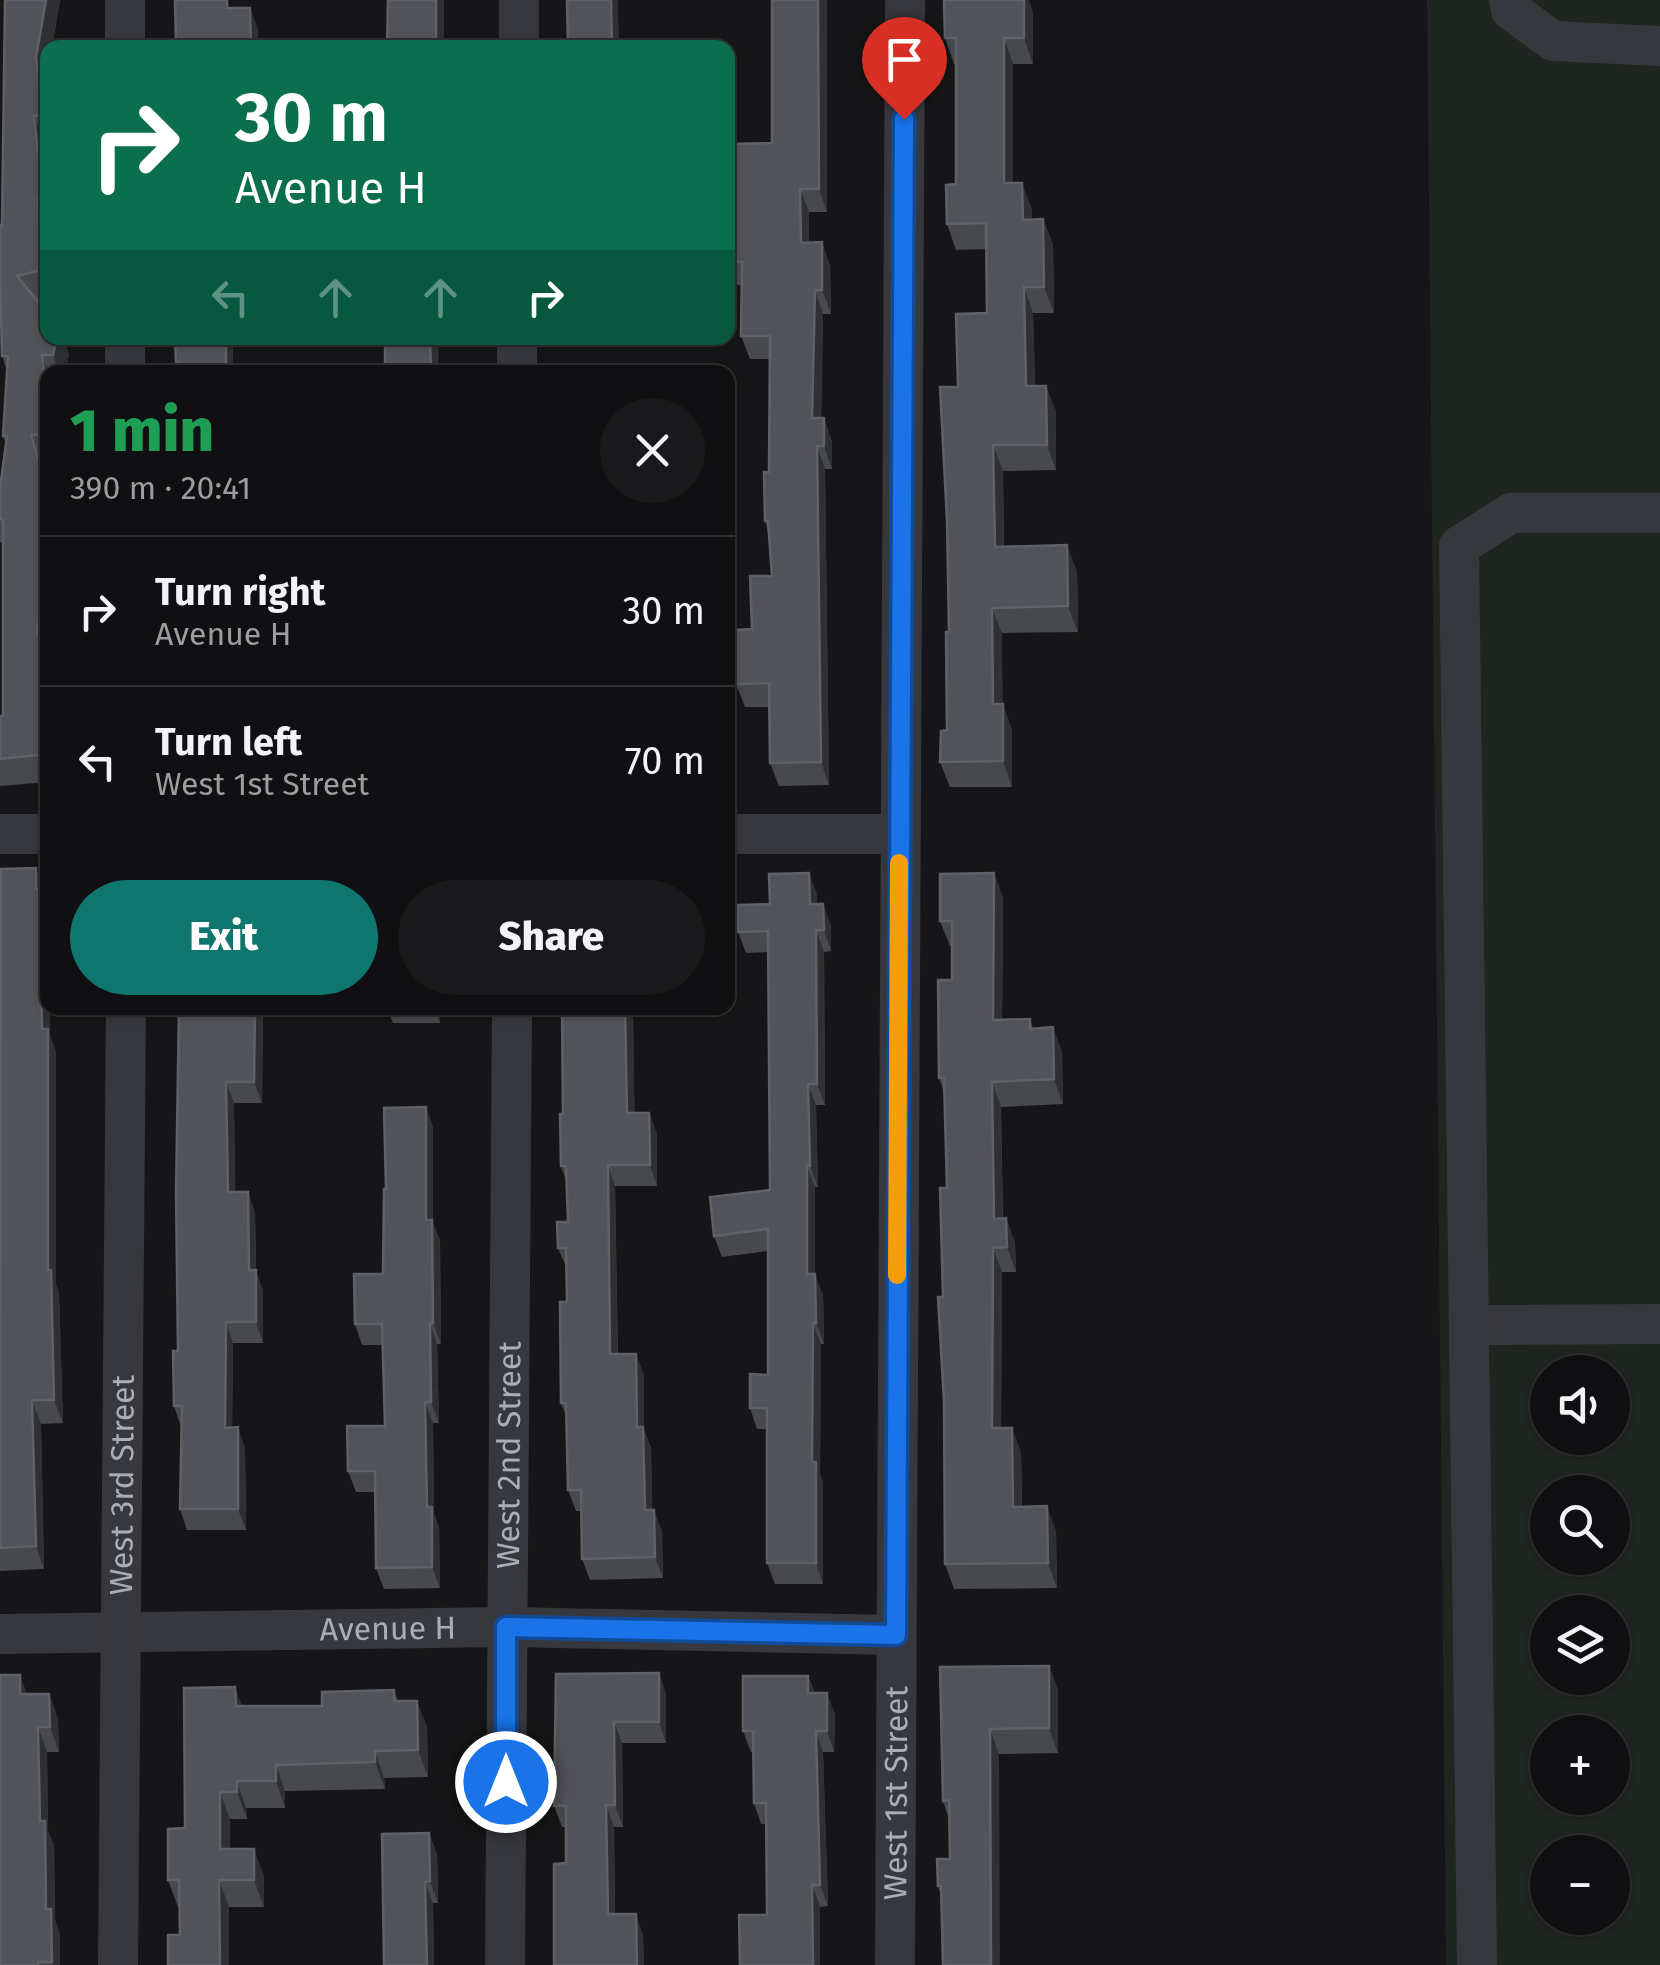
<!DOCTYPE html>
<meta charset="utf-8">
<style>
:root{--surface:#101012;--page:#19191b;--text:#f1f3f6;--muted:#9c9d9f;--line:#303032;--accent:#0f766e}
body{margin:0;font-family:"Fira Sans",sans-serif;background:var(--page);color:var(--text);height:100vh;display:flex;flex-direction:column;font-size:38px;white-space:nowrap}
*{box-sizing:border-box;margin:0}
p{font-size:32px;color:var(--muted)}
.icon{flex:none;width:55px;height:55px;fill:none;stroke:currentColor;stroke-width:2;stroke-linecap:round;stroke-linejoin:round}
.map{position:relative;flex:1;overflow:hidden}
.details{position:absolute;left:40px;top:365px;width:695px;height:650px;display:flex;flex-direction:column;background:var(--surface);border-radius:20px;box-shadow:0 2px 8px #0004,0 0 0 2px var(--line)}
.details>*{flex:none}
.banner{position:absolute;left:40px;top:40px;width:695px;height:305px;border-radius:20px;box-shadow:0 2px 8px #0004,0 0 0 2px var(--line);background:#0b6e4f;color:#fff;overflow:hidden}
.tools{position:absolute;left:1530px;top:1355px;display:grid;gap:20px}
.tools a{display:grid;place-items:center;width:100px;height:100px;border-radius:50%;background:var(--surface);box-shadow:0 2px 8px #0004,0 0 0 2px var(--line);font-size:50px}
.pin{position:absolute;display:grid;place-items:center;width:85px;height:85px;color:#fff;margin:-102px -42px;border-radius:50% 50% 50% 0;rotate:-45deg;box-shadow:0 0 10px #0007}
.pin .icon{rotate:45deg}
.me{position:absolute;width:110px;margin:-55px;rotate:0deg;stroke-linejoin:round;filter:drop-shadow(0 0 8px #0008)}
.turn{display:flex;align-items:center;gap:35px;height:210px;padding:0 30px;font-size:45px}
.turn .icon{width:130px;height:130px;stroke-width:2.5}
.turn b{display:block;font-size:70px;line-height:85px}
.lanes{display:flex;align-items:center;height:95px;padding:0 30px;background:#0003;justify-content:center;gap:50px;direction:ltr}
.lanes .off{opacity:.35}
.round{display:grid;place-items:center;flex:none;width:105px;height:105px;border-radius:52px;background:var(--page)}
.head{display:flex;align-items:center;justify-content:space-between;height:170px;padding:0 30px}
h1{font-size:60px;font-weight:800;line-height:75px;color:#1e9e55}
.action{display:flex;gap:20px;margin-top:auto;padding:20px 30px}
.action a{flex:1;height:115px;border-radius:60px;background:var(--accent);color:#fff;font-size:40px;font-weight:800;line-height:115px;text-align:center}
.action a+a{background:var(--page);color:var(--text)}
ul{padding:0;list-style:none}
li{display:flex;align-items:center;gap:30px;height:150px;padding:0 30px;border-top:2px solid var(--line)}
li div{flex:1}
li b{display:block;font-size:38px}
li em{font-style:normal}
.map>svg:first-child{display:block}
.green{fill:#1e261f;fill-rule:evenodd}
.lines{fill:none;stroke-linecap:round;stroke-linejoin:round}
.minor{stroke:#37383d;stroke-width:40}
.wall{fill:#47494d}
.shaded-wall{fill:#2f3033}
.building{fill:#525359;stroke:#5f6168;stroke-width:2.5}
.route-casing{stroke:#114b97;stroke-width:25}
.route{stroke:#1a73e8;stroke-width:18}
.slow{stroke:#f59e0b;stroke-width:18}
.labels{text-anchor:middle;stroke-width:8;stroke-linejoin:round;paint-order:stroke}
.street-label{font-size:32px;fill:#a8adb8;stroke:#111113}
</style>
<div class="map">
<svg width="1660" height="1965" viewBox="0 0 1660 1965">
<rect width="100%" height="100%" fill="#161618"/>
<path class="green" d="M1427,0H1660V1965H1446ZM1548,1372H1612V1438H1548ZM1548,1492H1612V1558H1548ZM1548,1612H1612V1678H1548ZM1548,1732H1612V1798H1548ZM1548,1852H1612V1918H1548Z"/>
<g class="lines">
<g class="minor">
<path d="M125,0V48"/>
<path d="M1509,0L1511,10L1553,41L1660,46"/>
<path d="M519,48V0"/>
<path d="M125,338V372"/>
<path d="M517,372V338"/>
<path d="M0,834H48"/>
<path d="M728,834H899"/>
<path d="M1470,1325L1660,1324"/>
<path id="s1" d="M0,1634L506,1627L896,1635"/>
<path id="s2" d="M118,1965L126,1008"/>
<path id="s3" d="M505,1965L512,1008"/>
<path id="s4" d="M895,1965L905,0"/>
<path d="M1477,1965L1459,546L1511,513H1660"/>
</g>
</g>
<g class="wall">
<path d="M5,0H60L52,48H48L46,84L48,142L44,143L48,174V297L36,300L69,354L65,372H48V461H41L48,484V782L0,786V716H3V543L0,542V488L6,445L3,436L7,371L2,356L0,294V225L2,226Z"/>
<path d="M388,0L444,48H387Z"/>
<path d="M772,0L827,212H809V243L822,242L830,266L831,314H823L821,418H824L832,442V469H825L829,785L779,786L770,763L769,707H745L736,684L752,629L772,576L769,534L765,521L769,472L770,359H750L741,336L742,285L728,284V144L772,143Z"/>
<path d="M1033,12V64H1013V183L1032,209V220L1043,219L1053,245L1054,313H1033L1035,386L1056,411V470L1003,471L1004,546L1077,571L1078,632L1002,633V704L1012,730V787H950L940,762L947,730L949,632L958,387L987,313L986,249L956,250L947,224L956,184V64H954L945,38Z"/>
<path d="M994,873L1003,898L1002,1020L1030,1019L1033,1028L1062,1052L1063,1104L1001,1107L1003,1218H1006L1015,1243L1016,1272H1002L1001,1428H1012L1021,1453L1022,1507L1056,1531L1057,1588L954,1589L945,1564L943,1297L947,1188L944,1093L939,1078L952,980V946H950L940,921Z"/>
<path d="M43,889H48V1008H50V1036L56,1052V1285L59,1293L63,1423L41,1424L44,1569L0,1571V1030H2Z"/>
<path d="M817,894V904L831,925V951L824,952L825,1105H816L818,1187H815V1275L823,1295L824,1344H821L820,1473L823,1483V1584H775L767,1563V1429H757L750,1408L768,1375V1251L722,1257L714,1236L770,1190L768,952L746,953L738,932L770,904Z"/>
<path d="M175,1008H262L263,1010L262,1103H234L235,1192H248L255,1213L256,1271L263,1291V1343H233L232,1427L245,1448L246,1530H187L180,1509L181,1427L174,1406L178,1351V1017Z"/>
<path d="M387,1008H440V1023H393Z"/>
<path d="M633,1008L634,1113H649L657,1134V1186H615L618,1354L644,1375V1430L651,1448L652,1510L662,1531L663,1578L590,1580L582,1559L581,1511H576L568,1490L567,1419L561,1403L567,1302V1269L558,1248L568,1222L567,1183L561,1166L563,1114Z"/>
<path d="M426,1107L433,1128V1223L440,1241L441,1344H437L439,1423H433L434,1513L439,1528L440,1588L384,1589L376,1568V1492H356L348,1471L385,1426L383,1345H362L355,1324L383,1274L386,1189Z"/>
<path d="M1049,1666L1058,1690V1753L999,1754L942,1897L938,1886L950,1859L949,1819L943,1801L940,1667Z"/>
<path d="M659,1673L666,1694V1743H622L623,1827H614L615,1914L643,1935L644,1965H554L566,1863V1827H562L554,1806L556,1674Z"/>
<path d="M808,1676L815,1693L835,1714L834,1752H823L828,1906L767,1915L766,1824H761L754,1803L753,1752H751L743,1731Z"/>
<path d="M394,1690L398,1701L427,1727L428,1777L384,1778L385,1789L285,1791V1808H246L247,1819H230V1849L264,1876V1907H229V1965H168L180,1935V1907H178L168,1880L185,1828L242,1706H322Z"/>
<path d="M27,1694H49L58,1719L59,1752H47L48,1831L54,1845L55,1919L60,1934V1965H0Z"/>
<path d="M429,1833L437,1854L438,1903H433L434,1965H384Z"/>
</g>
<g class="shaded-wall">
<path d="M46,0H60L52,48H48L46,84L48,126L43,114L36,58Z"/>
<path d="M436,0H444V48H439L436,41Z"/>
<path d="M611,0H618L619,48H612Z"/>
<path d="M818,0H827V212L819,189Z"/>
<path d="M1024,0H1029L1033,12V64L1024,38Z"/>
<path d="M250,8L258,29L259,48H251Z"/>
<path d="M1004,38L1013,64V209L1004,183Z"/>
<path d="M34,116L44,143L48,174V208L43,196Z"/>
<path d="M1022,183L1032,209V245L1023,220Z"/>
<path d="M800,189L809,212V266L801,243Z"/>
<path d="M38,196L48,223V289L41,270Z"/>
<path d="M1043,219L1053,245L1054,313L1044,287Z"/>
<path d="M822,242L830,266L831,314L822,290Z"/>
<path d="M1024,287L1033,313L1036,412L1026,386Z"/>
<path d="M815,290L823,314L821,442L812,418Z"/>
<path d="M57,338H63L69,354L65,372H59L53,355Z"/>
<rect x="226" y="338" width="7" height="34"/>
<path d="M430,338H438L439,372H431Z"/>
<path d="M42,355L48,372V402Z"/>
<path d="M1046,386L1056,411V470L1047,445Z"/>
<path d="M824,418L832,442V469L824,446Z"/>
<path d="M31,435L41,461L48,484V491Z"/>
<path d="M993,445L1003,471L1004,572L995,547Z"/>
<path d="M817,446L825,469L829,785L821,762Z"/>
<path d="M48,542V728L39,703L37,633Z"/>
<path d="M1067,545L1077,571L1078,632L1068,606Z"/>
<path d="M992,608L1002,633L1003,730L993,704Z"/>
<path d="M1003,704L1012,730V787L1003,761Z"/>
<path d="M36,868L44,891L36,889Z"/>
<path d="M809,873L817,894L818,925L810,904Z"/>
<path d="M994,873L1003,898L1002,1045L993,1020Z"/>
<path d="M823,904L831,925V951L824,930Z"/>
<path d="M40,918L48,940V1008H50V1036L56,1052V1285L59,1293L63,1423L54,1400L48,1270Z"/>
<path d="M816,930L824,952L825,1105L817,1084Z"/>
<path d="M255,1008H262L263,1010L262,1103L254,1082Z"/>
<path d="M434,1008H440V1023Z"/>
<path d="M625,1008H633L635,1134L627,1113Z"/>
<path d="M1053,1027L1062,1052L1063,1104L1054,1079Z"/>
<path d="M226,1082L234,1103L235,1213L228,1192Z"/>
<path d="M992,1082L1001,1107L1003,1243L994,1219Z"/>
<path d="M808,1084L816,1105L818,1187L810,1166Z"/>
<path d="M426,1107L433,1128V1223L440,1241L441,1344L433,1323L426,1220Z"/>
<path d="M649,1113L657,1134V1186L650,1165Z"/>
<path d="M608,1165L615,1186L618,1375L610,1354Z"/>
<path d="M807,1166L815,1187V1275L823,1295L824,1344L816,1323L807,1274Z"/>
<path d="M248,1192L255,1213L256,1271L263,1291V1343L256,1322L249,1270Z"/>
<path d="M1006,1218L1015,1243L1016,1272L1007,1247Z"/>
<path d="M993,1248L1002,1272L1001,1453L992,1428Z"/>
<path d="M226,1322L233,1343L232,1448L225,1428Z"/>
<path d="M430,1323L437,1344L439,1423L431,1402Z"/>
<path d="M813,1323L821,1344L820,1473L823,1483V1584L816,1563L812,1462Z"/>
<path d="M636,1354L644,1375V1430L651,1448L653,1532L645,1510L637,1427Z"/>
<path d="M32,1400L41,1424L44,1569L36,1546Z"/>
<path d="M425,1402L433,1423L434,1513L439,1528L440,1588L432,1567L427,1507Z"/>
<path d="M238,1427L245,1448L246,1530L238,1509Z"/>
<path d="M1012,1428L1021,1453L1022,1532L1013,1507Z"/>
<path d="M1047,1506L1056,1531L1057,1588L1048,1563Z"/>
<path d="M654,1510L662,1531L663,1578L655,1557Z"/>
<path d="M1049,1666L1058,1690V1753L1049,1728Z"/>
<path d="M659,1673L666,1694V1743L659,1722Z"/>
<path d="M20,1675L29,1699L20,1694Z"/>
<path d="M808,1676L816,1697L808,1693Z"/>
<path d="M235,1687L245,1714L236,1706Z"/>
<path d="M827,1693L835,1714L834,1752L827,1731Z"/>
<path d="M49,1694L58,1719L59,1752L50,1727Z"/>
<path d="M417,1701L427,1727L428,1777L418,1750Z"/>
<path d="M614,1722L622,1743L623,1827L615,1805Z"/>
<path d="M38,1727L47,1752L48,1831L54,1845L55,1919L60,1934V1965H53L52,1962L46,1909L40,1821Z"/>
<path d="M990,1729L999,1754L1000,1965H991Z"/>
<path d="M816,1731L823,1752L828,1906L820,1885Z"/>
<path d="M375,1751L384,1778L385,1789L375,1762Z"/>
<path d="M276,1765L285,1791V1808L276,1781Z"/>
<path d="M237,1781L246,1808L247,1819L237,1792Z"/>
<path d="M220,1792L230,1819V1876L220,1849Z"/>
<path d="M606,1805L614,1827L615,1935L608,1914Z"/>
<path d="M429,1833L437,1854L438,1903L430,1881Z"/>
<path d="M254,1849L264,1876V1907L254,1880Z"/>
<path d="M219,1880L229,1907V1965H220Z"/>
<path d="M425,1882L433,1903L434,1965H427Z"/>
<path d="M812,1885L820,1906V1965H813Z"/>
<path d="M636,1914L643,1935L644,1965H637Z"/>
</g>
<g class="building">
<path d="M5,0H46L36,58L43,114L34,116L43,196H38L41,270L17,276L48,314V338H57L53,355H42L48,402V434L31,435L48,491V542L37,633H43L44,657L39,703L48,704V754L0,759V716H3V520L0,519V488L7,436H3L8,356H2L0,273V225L2,226Z"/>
<path d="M175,0H227V8H250L251,48H187V45H176Z"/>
<path d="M388,0H436V41H427V48H387Z"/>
<path d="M567,0H611L612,48H568Z"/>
<path d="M772,0H818L819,189H800L801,243L822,242V290H815L812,418H824V446H817L821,762L770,763L769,683L736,684V630L752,629L750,576H772L768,521H765L764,472H769L770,336H741L742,262L728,261V144L772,143Z"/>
<path d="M944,0H1024V38H1004V183H1022L1023,220L1043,219L1044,287H1024L1026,386H1046L1047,445H993L995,547L1067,545L1068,606L992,608L993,704H1003V761L940,762L941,731L947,730L946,632H949L947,520L940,387H958L956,314L987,313L986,223L947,224L946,185L956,184V38H945Z"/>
<path d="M175,338H226V372H180V363H176Z"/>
<path d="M385,338H430L431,372H385Z"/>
<path d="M36,868V889H48V918H40L42,1029H48V1270H51L54,1400H32L36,1546L0,1548L1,869Z"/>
<path d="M809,873L810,904H823L824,930H816L817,1084H808L810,1166H807V1274H815L816,1323H813L812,1462H816V1563H767V1408H750V1374L768,1375V1229L714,1236L710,1197L770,1190L768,931L738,932V905L770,904L769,874Z"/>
<path d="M994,873L993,1020L1030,1019V1029L1053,1027L1054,1079L992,1082L994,1219L1006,1218L1007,1247L993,1248L992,1428H1012L1013,1507L1047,1506L1048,1563L945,1564L944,1402L938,1297H943L940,1188H947L944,1078H939L938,980H952V921H940V874Z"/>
<path d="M179,1008H255L254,1082H226L228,1192H248L249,1270H256V1322H226L225,1428L238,1427V1509H180L182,1406H174L173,1351H178L176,1193Z"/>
<path d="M562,1008H625L627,1113H649L650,1165H608L610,1354H636L637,1427H643L645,1510H654L655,1557L582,1559L581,1490H568L566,1403H561L560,1302H567L566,1248H558L557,1222H568L566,1166H561L560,1114H563Z"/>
<path d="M426,1107V1220H432L433,1323H430L431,1402H425L427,1507H432V1567L376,1568L375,1471H348L347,1426H385L382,1324H355L354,1274H383L384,1189H386L384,1108Z"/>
<path d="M1049,1666V1728L990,1729L991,1965H943L941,1886H938L937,1859H950L949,1800L943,1801L940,1667Z"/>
<path d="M659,1673V1722H614L615,1805H606L608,1914H636L637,1965H554V1864L566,1863V1806H554L556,1674Z"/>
<path d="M0,1675H20V1694H49L50,1727H38L40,1821H45L46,1909H51L52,1962H38V1965H0Z"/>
<path d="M743,1676H808V1693H827V1731H816L820,1885H812L813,1965H740L739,1915H767L766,1803H754L753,1731H743Z"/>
<path d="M235,1687L236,1706H322V1692L394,1690V1701H417L418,1750L375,1751V1762L276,1765V1781H237V1792H220V1849H254V1880H219L220,1965H168V1935H180L179,1880H168V1829L185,1828L184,1688Z"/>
<path d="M429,1833L430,1881L425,1882L427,1965H384L382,1834Z"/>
</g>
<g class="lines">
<g class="route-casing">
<path id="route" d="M506,1782V1627L896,1635L904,119"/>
</g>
<use href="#route" class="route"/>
<path class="slow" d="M897,1275L899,863"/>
</g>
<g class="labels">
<g class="street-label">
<text dy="11" stroke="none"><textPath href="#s3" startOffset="510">West 2nd Street</textPath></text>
<text dy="11" stroke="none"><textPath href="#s2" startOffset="480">West 3rd Street</textPath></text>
<text dy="11" stroke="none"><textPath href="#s1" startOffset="388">Avenue H</textPath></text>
<text dy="11" stroke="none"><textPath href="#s4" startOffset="172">West 1st Street</textPath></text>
</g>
</g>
</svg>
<div class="tools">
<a><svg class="icon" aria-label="sound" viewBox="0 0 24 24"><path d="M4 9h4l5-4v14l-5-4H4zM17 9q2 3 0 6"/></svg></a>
<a><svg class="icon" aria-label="search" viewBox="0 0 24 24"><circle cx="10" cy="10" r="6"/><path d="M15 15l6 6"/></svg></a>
<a><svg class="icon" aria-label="layers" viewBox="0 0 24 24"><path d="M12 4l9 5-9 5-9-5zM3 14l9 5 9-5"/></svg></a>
<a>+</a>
<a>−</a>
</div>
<div class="pin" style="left:904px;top:119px;background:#d93025"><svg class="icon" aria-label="arrive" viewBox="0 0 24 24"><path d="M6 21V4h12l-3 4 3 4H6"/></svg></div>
<svg class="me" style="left:506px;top:1782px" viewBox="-20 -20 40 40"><circle r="17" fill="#1a73e8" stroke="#fff" stroke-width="3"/><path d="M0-11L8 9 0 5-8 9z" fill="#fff"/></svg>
<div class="banner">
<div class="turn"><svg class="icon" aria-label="right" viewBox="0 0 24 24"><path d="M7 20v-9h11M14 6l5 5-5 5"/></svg><div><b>30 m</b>Avenue H</div></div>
<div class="lanes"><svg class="icon off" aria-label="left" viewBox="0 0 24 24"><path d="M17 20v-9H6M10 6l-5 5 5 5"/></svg><svg class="icon off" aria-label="ahead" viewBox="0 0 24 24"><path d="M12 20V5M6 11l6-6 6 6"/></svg><svg class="icon off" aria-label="ahead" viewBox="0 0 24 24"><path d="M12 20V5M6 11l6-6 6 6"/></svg><svg class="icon" aria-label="right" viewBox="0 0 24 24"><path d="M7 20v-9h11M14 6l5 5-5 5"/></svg></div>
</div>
<section class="details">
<div class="head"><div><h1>1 min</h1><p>390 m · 20:41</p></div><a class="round"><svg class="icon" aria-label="close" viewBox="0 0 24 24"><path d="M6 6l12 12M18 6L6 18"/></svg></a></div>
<ul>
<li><svg class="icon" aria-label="right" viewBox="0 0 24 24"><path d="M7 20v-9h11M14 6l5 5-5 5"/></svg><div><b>Turn right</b><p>Avenue H</p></div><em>30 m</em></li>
<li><svg class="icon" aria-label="left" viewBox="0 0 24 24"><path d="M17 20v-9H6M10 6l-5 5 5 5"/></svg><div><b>Turn left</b><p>West 1st Street</p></div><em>70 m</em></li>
</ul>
<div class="action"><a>Exit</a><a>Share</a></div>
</section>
</div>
